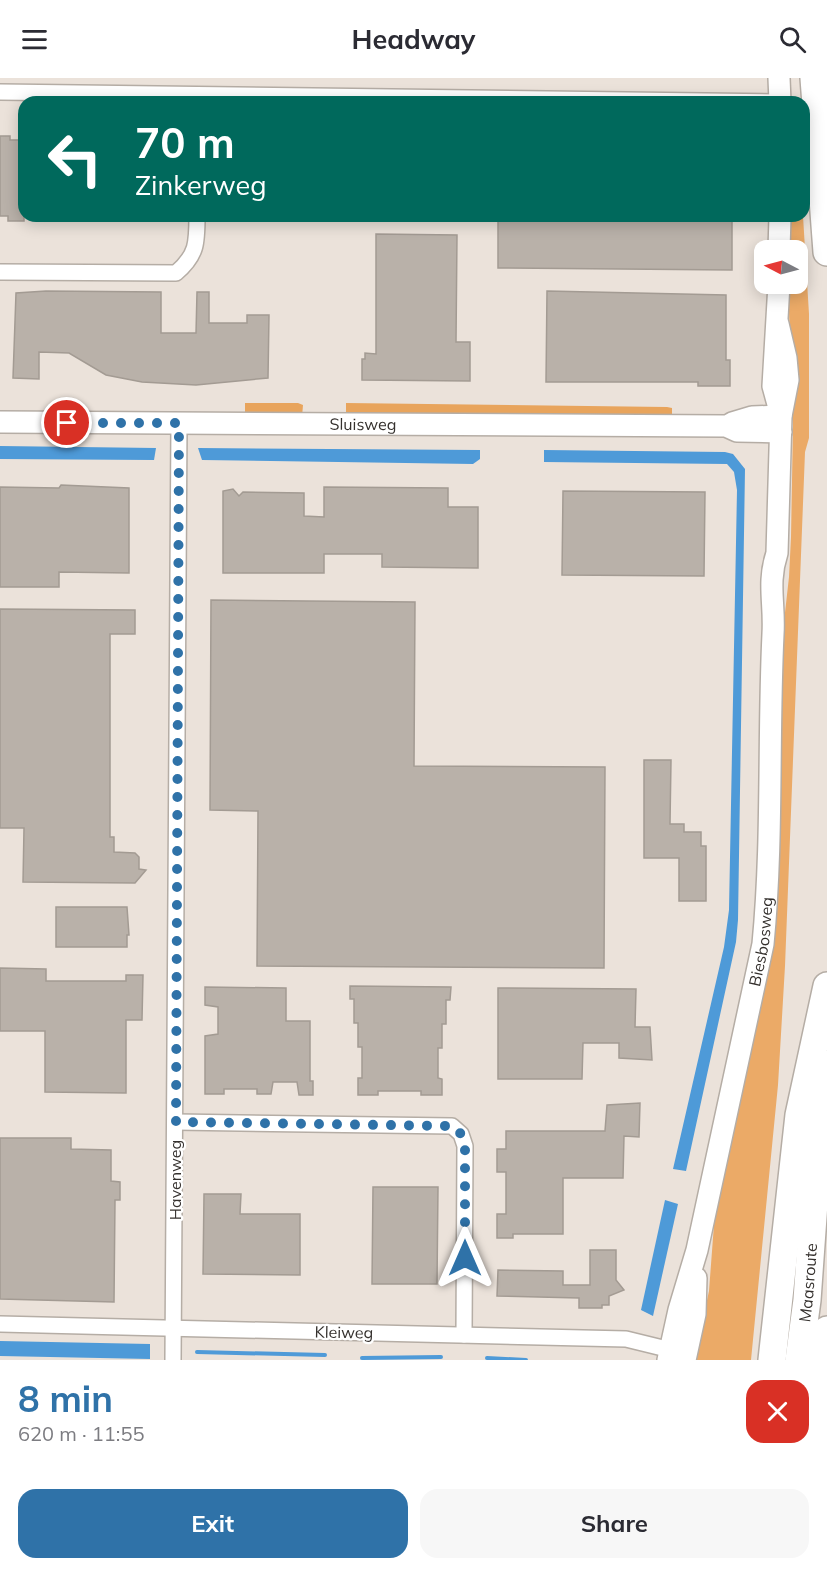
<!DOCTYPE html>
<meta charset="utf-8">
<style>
:root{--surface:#fff;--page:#f7f7f7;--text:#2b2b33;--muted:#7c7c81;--accent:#2f72a8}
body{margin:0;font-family:Mulish,sans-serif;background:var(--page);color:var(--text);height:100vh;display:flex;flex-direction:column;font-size:22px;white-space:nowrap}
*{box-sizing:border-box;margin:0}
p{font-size:20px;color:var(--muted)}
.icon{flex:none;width:33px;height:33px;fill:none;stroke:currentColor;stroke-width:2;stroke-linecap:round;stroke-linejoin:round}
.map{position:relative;height:1282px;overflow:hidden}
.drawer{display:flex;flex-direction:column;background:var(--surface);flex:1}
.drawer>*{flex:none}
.top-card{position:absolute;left:18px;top:18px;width:792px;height:126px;border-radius:18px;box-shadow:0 3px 15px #0003;background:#00695c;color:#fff;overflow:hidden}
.needle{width:39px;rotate:276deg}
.tools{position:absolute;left:754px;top:162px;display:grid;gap:12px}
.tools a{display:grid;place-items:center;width:54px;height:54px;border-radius:12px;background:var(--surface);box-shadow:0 3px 15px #0003;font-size:30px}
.pin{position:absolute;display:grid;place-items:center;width:51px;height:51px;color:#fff;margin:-26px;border:3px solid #fff;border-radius:50%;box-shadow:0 2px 6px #0007}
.me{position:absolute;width:66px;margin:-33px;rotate:0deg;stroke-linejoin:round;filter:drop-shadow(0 0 4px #0008)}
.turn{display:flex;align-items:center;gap:21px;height:126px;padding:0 18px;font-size:27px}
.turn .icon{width:78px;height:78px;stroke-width:2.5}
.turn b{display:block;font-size:42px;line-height:51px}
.round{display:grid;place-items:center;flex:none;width:63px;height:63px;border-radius:18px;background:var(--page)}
.head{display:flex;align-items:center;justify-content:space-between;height:102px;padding:0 18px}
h1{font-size:36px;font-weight:700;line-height:45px;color:var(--accent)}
.cta{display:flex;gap:12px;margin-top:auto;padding:12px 18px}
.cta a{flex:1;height:69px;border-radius:18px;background:var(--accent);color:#fff;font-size:24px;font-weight:700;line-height:69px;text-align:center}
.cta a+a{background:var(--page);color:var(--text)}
header{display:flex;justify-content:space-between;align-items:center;height:78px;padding:0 18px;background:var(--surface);font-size:27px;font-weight:700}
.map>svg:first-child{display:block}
.green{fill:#ebaa67}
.forest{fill:#e8a45c}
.water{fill:#4e9ad8}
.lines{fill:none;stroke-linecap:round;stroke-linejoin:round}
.stream{stroke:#4e9ad8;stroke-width:4}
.building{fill:#b9b1a9;stroke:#a39b93;stroke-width:1.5}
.street-casing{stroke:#b5ada5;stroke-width:18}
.secondary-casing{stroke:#b5ada5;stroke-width:24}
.highway-casing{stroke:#b5ada5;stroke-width:30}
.street{stroke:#fff;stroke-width:15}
.secondary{stroke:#fff;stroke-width:21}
.highway{stroke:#fff;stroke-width:27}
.route{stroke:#2f72a8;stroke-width:10;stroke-dasharray:0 18}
.labels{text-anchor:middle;stroke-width:4.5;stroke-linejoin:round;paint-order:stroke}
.street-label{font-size:16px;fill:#34302d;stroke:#fff}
</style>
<header><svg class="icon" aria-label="menu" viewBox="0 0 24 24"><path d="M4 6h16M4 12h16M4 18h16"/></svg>Headway<svg class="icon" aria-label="search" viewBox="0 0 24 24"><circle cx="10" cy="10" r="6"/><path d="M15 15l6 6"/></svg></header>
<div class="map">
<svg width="827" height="1282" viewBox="0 0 827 1282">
<rect width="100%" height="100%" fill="#ebe2da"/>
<path class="green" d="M788,138H803L809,236V360L805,374L785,888L778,1007L751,1282H694L709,1213L716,1120L763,919L775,850L780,579L789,499L791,459L793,347L788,206H798V172H787Z"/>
<g class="forest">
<path d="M245,325H298L303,327L302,339H245Z"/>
<path d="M346,325L667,329L672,330V342L346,340Z"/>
</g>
<g class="water">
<path d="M0,368L156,370L154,382L0,381Z"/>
<path d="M198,370L480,372V381L473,386L202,382Z"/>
<path d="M544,372L725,374L733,376L745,391L738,842L736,864L686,1093L673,1091L724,869L729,832L737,412L734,394L727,386L544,384Z"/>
<path d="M665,1122L678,1126L653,1238L641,1232Z"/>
<path d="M0,1263L150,1266V1281L0,1278Z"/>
</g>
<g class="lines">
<g class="stream">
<path d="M197,1274L325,1277"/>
<path d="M362,1280L441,1279"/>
<path d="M487,1280L526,1282"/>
</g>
</g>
<g class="building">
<path d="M0,58H10V62H24V143H8V138H0Z"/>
<path d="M498,138H732V192L498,190Z"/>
<path d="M376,156L457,157L456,264H470V303L362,302V281H365V275L376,276Z"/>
<path d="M46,213L161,214V255H196L197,214H209V245H247V237H269L268,300L196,307L142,304L106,297L69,275L39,274V301L13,300L16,215Z"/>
<path d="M547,213L726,217V282H730V308H698V304H546Z"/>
<path d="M61,407L129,410V495L59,494V509H0V409L59,410Z"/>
<path d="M324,409L448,410V429H478V490L382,489V476H324V495H223V413L233,411L239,418L243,414L304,415V438L324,439Z"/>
<path d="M563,413L705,414L704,498L562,497Z"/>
<path d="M211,522L415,524L414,688L605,689L604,890L257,888L258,733L210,732Z"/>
<path d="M0,531L135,532V556H110V759H114V774L135,775L139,779V791L146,792L135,805L23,804L24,750H0Z"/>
<path d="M644,682H671L670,746H684V754H701V768H706V823H679V780H644Z"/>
<path d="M56,829H127L129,857H127V869H56Z"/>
<path d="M0,890L46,891V903H126V897H143L142,942H126V1015L45,1014V953H0Z"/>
<path d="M350,908L451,909L450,922H446V946H442V970H438V1000L442,1001V1017H421V1013H378V1017H358V1000H362V969H358V945H354V921H350Z"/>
<path d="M205,909L286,910V943H310V1003H313V1017H299L297,1004H273L271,1016H257V1011H224V1016H205V958L218,956V929L205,927Z"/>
<path d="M498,910L636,911L635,949H650L652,982L619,980V965H583L582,1001H498Z"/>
<path d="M640,1025L639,1059L624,1058L623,1100H563V1156H513V1160H497V1136H506V1094H497V1071H506V1053H605L607,1027Z"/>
<path d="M0,1060H71V1071L111,1072V1103L120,1104V1122H115L114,1224L0,1221Z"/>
<path d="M373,1109H438L437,1206H372Z"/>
<path d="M204,1116H241L240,1136H300V1197L203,1196Z"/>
<path d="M590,1172H616V1202L624,1212L609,1218V1227H602V1230H579V1220L497,1218L498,1192L563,1193V1207H590Z"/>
</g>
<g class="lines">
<g class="street-casing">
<g id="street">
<path d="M0,14L775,24"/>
<path d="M0,194L176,195C197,177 197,165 197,138"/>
<path d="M176,1044L452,1048L461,1056L465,1068L464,1257"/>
<path d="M0,1246L626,1261L679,1274"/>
<path d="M173,1282L179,345"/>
</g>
</g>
<g class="secondary-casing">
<g id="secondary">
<path d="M779,0L780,24"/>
<path d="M779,172L780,138"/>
<path d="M779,206L773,308L779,330"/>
<path id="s1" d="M0,344L726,348L737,353L781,354"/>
<path d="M732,345L752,339L781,338"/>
<path id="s2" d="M668,1282L679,1232L697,1172L763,866C773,763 768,659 773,556C775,526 767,505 777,475L781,338L788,302L786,280L778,246"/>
<path d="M685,1282L695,1236L696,1200"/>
</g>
</g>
<g class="highway-casing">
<g id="highway">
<path d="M814,0L827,174"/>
<path d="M772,1282L799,1037L827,908"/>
<path id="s3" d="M799,1282L807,1222L824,986"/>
<path d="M823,1282L827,1252"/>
</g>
</g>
<use href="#street" class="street"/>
<use href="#secondary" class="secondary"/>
<use href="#highway" class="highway"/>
</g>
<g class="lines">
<path class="route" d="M67,345H179L176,1044L452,1048L461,1056L465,1068V1180"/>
</g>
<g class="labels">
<g class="street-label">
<text dy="6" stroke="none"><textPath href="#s1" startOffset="363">Sluisweg</textPath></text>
<text dy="6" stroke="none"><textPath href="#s2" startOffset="429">Biesbosweg</textPath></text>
<text transform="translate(175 1102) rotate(-90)" y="6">Havenweg</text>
<text dy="6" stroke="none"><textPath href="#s3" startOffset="78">Maasroute</textPath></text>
<text transform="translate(344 1254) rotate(1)" y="6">Kleiweg</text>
</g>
</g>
</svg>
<div class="tools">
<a><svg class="needle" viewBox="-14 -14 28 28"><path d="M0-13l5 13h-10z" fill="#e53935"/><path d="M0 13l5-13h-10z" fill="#7c7c81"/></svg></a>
</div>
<div class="pin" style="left:67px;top:345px;background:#d93025"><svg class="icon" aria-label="arrive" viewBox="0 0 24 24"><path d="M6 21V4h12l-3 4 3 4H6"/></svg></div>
<svg class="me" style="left:465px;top:1180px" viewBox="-20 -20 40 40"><path d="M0-17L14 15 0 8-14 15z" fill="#2f72a8" stroke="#fff" stroke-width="4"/></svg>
<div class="top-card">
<div class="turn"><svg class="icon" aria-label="left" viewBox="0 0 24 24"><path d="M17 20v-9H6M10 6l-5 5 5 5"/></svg><div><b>70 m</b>Zinkerweg</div></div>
</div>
</div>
<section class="drawer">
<div class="head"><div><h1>8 min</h1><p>620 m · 11:55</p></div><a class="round" style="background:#d93025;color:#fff"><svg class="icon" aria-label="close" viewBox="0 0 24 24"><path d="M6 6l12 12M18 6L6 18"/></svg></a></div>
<div class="cta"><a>Exit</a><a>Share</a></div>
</section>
